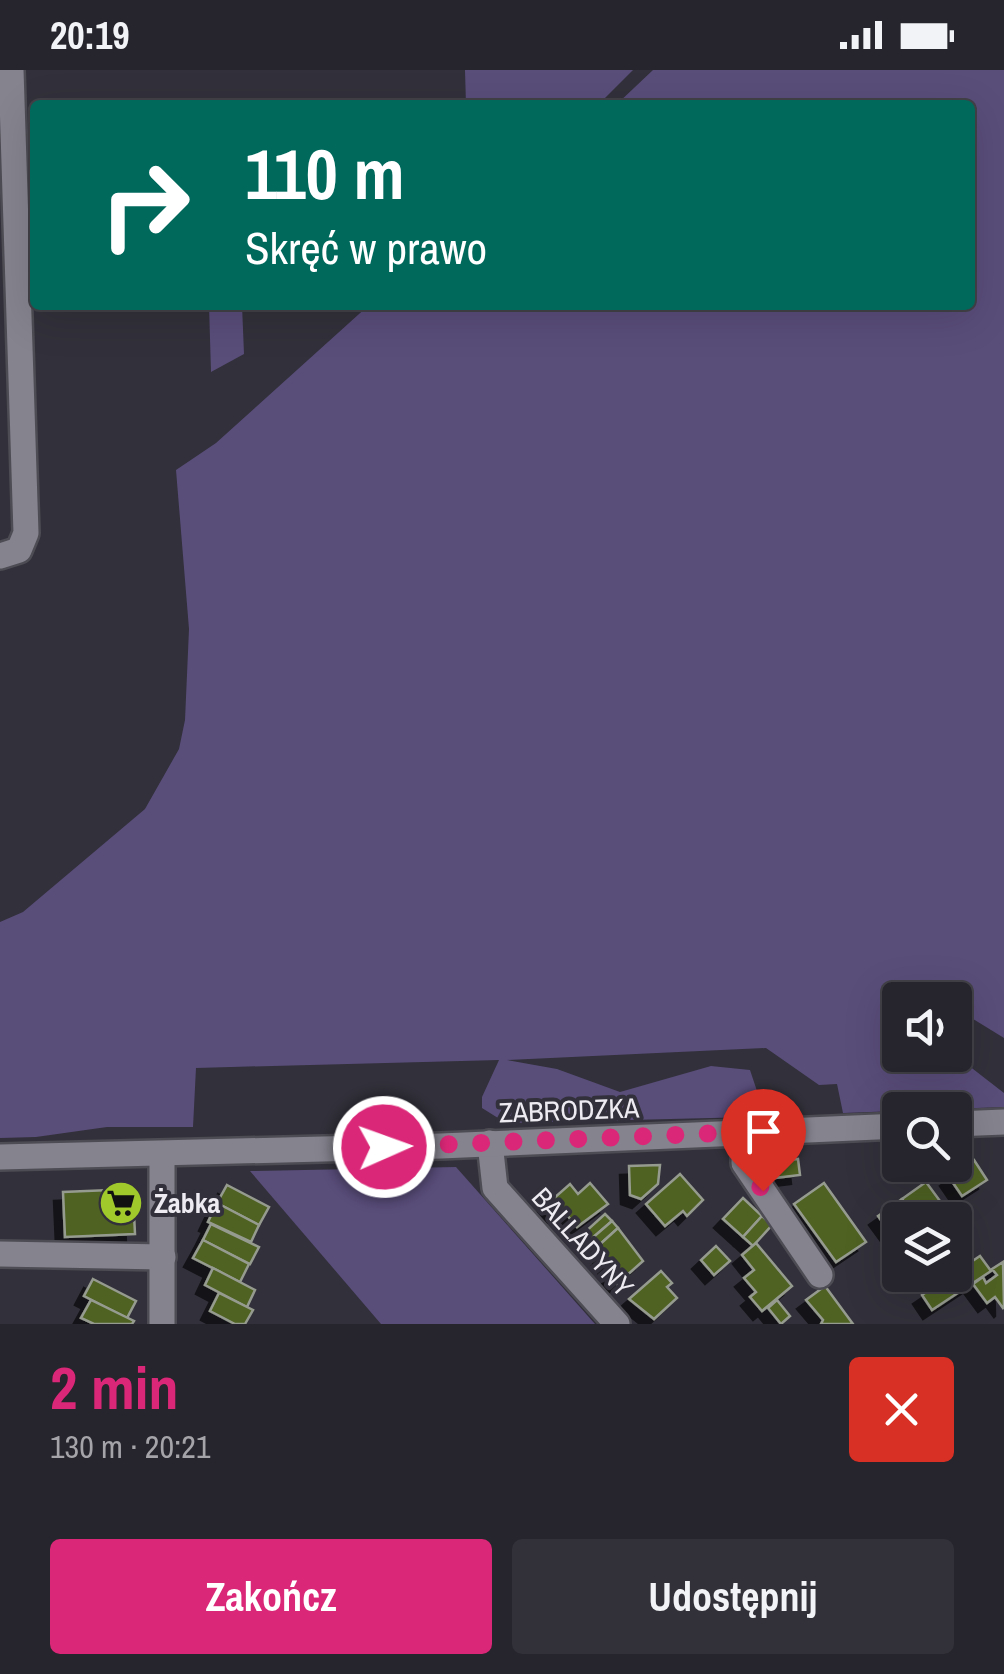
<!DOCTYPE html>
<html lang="pl">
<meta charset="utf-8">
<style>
:root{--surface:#26242c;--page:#323038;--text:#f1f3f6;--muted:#a4a4a9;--line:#424148;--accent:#db2777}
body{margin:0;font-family:"Archivo Narrow",sans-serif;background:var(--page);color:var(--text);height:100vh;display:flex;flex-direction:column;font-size:38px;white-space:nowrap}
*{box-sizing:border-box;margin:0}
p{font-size:32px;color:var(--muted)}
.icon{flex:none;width:55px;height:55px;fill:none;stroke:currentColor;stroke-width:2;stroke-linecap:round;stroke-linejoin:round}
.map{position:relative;height:1254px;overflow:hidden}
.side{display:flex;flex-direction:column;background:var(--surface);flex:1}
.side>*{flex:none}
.banner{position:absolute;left:30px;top:30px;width:945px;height:210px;border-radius:10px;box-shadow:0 10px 40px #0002,0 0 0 2px var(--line);background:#00695c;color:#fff;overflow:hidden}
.buttons{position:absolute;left:882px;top:912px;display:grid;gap:20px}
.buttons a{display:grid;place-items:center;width:90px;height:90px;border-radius:10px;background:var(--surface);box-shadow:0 10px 40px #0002,0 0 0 2px var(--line);font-size:50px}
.pin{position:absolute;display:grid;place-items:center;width:85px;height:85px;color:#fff;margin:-102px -42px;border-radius:50% 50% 50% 0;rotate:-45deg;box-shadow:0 0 10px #0007}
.pin .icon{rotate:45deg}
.me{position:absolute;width:110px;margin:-55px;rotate:88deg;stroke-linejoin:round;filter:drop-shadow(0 0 8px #0008)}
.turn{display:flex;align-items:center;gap:35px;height:210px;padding:0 50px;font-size:45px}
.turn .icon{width:130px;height:130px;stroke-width:2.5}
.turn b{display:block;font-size:70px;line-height:85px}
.round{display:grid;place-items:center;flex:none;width:105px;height:105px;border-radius:10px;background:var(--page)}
.head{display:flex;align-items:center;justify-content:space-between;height:170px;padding:0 50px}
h1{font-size:60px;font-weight:800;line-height:75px;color:var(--accent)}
.action{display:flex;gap:20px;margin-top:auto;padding:20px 50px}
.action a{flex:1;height:115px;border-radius:10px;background:var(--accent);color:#fff;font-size:40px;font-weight:800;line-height:115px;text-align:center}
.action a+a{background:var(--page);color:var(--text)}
.status{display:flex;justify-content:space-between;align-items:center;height:70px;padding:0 50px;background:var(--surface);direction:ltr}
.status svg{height:28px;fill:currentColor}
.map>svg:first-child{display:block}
.green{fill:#594d7a}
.building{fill:#4f6222;stroke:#969b8f;stroke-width:2.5;filter:url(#shadow)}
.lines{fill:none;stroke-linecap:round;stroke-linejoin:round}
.minor-casing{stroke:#4d4b53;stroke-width:30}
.minor{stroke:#85838e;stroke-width:25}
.route{stroke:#db2777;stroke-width:18;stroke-dasharray:0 32.4}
.labels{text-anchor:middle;stroke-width:8;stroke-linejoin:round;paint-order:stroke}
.street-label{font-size:28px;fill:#eeecf2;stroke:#32303a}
.poi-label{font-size:28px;font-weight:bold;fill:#eeecf2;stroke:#32303a;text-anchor:start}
</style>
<div class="status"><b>20:19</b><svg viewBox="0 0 49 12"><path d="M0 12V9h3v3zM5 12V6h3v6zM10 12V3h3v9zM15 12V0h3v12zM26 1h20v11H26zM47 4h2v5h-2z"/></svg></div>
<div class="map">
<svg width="1004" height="1254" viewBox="0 0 1004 1254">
<defs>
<filter id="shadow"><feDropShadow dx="-9" dy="9" stdDeviation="0" flood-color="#0009"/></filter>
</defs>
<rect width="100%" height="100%" fill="#32303a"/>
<g class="green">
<path d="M465,0H633L598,35H466Z"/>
<path d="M653,0H1004V968L965,944L955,955V930H900V985H955L1004,1023V1037L843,1043L837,1014L819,1015L766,978L507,990L557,999L620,1022L711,996L750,1000L757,1021L752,1047L506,1053L482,1038V1027L499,990L231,997L196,998L193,1057H107L36,1067L0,1068V852L23,842L145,739L179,679L185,650L189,559L176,400L216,373L369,235H970V35H616Z"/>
<path d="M209,235H242L244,284L211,302Z"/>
<path d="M456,1097L595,1254H381L250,1101Z"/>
</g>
<g class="building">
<path d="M798,1089L800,1105L774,1108L771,1092Z"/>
<path d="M974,1090L987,1110L962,1126L949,1107Z"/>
<path d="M660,1095L658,1114L641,1129L630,1125L629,1096Z"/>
<path d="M680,1104L703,1130L687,1146L683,1141L665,1156L646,1134Z"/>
<path d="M926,1112L951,1146L946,1150H917L902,1129Z"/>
<path d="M590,1113L608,1134L577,1157L562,1139L554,1145L545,1136L570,1114L578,1124Z"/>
<path d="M824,1113L866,1172L836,1192L794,1134Z"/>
<path d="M227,1115L269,1137L259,1155L217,1133Z"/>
<path d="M110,1120V1123H133L135,1164L65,1167L63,1122Z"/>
<path d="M743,1128L762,1146L743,1167L723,1149Z"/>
<path d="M902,1129L917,1150H900V1176L878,1146Z"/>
<path d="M217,1133L259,1155L251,1172L208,1152Z"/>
<path d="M605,1144L612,1151L590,1170L584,1163Z"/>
<path d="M762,1146L772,1155L753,1176L743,1167Z"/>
<path d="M612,1151L618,1158L597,1177L590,1170Z"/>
<path d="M211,1154L259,1177L250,1194L203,1170Z"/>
<path d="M618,1158L643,1191L617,1214L610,1206L614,1203L601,1187L603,1185L597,1177Z"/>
<path d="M203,1170L249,1194L240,1212L193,1188Z"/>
<path d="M756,1173L792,1216L762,1241L750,1227L756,1222L744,1208L754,1200L742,1185Z"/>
<path d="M716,1176L730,1191L714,1205L701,1190Z"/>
<path d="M980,1186L991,1201L932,1240L922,1225Z"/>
<path d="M1003,1192L1004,1237L1003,1238L995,1227L987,1233L973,1214L983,1207L986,1213L997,1205L992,1199Z"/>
<path d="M213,1198L255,1220L247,1237L205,1215Z"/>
<path d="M661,1201L672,1213L667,1217L677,1228L654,1249L629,1229Z"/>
<path d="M93,1209L136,1231L127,1248L84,1226Z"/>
<path d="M825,1216L853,1254H821L823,1250L806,1230Z"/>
<path d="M219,1223L253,1240L245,1254H235L210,1241Z"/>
<path d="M91,1230L134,1251L132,1254H94L81,1248Z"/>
<path d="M777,1230L790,1246L781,1254L768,1238Z"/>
</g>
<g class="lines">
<g class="minor-casing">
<g id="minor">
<path d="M0,486L19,480L26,463L11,0"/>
<path d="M955,1054L1004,1052"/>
<path d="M745,1062L744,1093L820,1205"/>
<path d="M490,1073L495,1118L617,1254"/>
<path d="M0,1087L441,1076L900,1056"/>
<path d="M0,1184L163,1187"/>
<path d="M162,1254V1084"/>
</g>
</g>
<use href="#minor" class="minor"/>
</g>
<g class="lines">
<path class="route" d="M384,1077L745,1062L744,1092L763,1121"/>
</g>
<defs>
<g id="supermarket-disc" transform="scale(2.25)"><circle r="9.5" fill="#a0c92b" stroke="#32303a"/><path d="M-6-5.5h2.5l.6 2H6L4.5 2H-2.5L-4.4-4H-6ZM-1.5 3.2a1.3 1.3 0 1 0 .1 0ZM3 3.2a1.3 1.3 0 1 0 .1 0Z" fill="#111"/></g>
</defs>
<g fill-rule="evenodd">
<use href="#supermarket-disc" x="121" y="1133"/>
</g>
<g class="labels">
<g class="street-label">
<text transform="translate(569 1040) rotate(-2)" y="10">ZABRODZKA</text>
<text transform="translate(583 1172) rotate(48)" y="10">BALLADYNY</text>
</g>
<g class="poi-label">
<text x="154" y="1143">Żabka</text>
</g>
</g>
</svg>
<div class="buttons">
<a><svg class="icon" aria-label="sound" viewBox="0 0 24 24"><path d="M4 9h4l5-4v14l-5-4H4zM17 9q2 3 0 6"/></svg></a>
<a><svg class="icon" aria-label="search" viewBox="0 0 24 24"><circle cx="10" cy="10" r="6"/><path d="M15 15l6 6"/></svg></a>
<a><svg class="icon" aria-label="layers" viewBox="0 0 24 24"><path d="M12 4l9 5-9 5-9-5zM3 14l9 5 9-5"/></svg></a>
</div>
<div class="pin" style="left:763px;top:1121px;background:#d93025"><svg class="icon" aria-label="arrive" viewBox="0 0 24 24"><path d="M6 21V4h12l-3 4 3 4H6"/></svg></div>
<svg class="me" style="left:384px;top:1077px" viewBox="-20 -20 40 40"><circle r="17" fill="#db2777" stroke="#fff" stroke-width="3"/><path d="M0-11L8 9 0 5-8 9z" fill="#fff"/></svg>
<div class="banner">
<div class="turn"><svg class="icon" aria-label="right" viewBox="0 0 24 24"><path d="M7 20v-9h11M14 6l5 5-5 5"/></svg><div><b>110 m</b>Skręć w prawo</div></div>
</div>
</div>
<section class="side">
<div class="head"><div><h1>2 min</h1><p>130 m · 20:21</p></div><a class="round" style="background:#d93025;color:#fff"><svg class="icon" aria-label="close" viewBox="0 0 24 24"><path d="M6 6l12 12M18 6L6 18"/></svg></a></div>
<div class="action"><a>Zakończ</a><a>Udostępnij</a></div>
</section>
